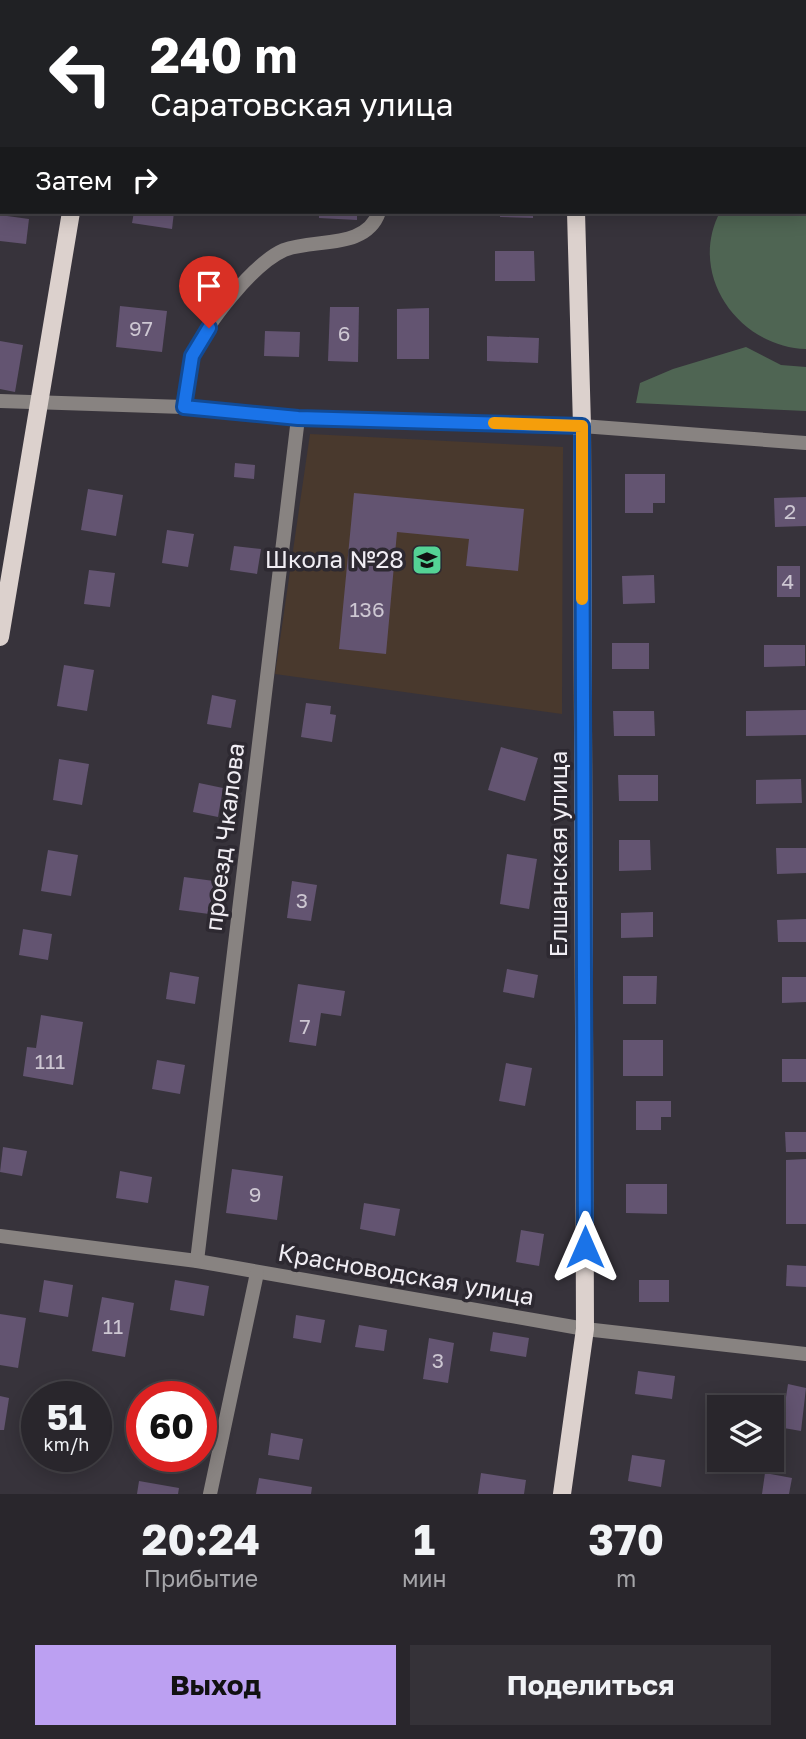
<!DOCTYPE html>
<html lang="ru">
<meta charset="utf-8">
<style>
:root{--surface:#29262c;--page:#353238;--text:#f1f3f6;--muted:#a5a5a9;--line:#454348;--accent:#bca0f2}
body{margin:0;font-family:"Golos Text",sans-serif;background:var(--page);color:var(--text);height:100vh;display:flex;flex-direction:column;font-size:26px;white-space:nowrap}
*{box-sizing:border-box;margin:0}
p{font-size:23px;color:var(--muted)}
.icon{flex:none;width:38px;height:38px;fill:none;stroke:currentColor;stroke-width:2;stroke-linecap:round;stroke-linejoin:round}
.map{position:relative;height:1494px;overflow:hidden}
.side{display:flex;flex-direction:column;background:var(--surface);flex:1}
.side>*{flex:none}
.hud{position:absolute;left:0px;top:0px;width:807px;height:214px;box-shadow:0 4px 18px #0003,0 0 0 2px var(--line);background:#202124;color:#fff;overflow:hidden}
.tools{position:absolute;left:707px;top:1395px;display:grid;gap:14px}
.tools a{display:grid;place-items:center;width:77px;height:77px;border-radius:0px;background:var(--surface);box-shadow:0 4px 18px #0003,0 0 0 2px var(--line);font-size:35px}
.speed{position:absolute;left:21px;top:1381px;display:flex;gap:14px;font-size:35px;font-weight:700;text-align:center}
.speed>*{display:grid;place-content:center;width:91px;height:91px;border-radius:50%;background:var(--surface);box-shadow:0 4px 18px #0003,0 0 0 2px var(--line);line-height:1}
.speed small{font-size:18px;font-weight:400}
.speed .limit{border:10px solid #d22;background:#fff;color:#111}
.pin{position:absolute;display:grid;place-items:center;width:60px;height:60px;color:#fff;margin:-72px -30px;border-radius:50% 50% 50% 0;rotate:-45deg;box-shadow:0 0 7px #0007}
.pin .icon{rotate:45deg}
.me{position:absolute;width:77px;margin:-38px;rotate:0deg;stroke-linejoin:round;filter:drop-shadow(0 0 5px #0008)}
.turn{display:flex;align-items:center;gap:24px;height:147px;padding:0 35px;font-size:32px}
.turn .icon{width:91px;height:91px;stroke-width:2.5}
.turn b{display:block;font-size:49px;line-height:60px}
.then{display:flex;align-items:center;height:66px;padding:0 35px;background:#0003;gap:14px;font-size:26px}
.eta{display:flex;justify-content:space-evenly;align-items:center;height:119px;text-align:center}
.eta b{font-size:42px;font-weight:700;line-height:49px}
.action{display:flex;gap:14px;margin-top:auto;padding:14px 35px}
.action a{flex:1;height:80px;border-radius:0px;background:var(--accent);color:#111;font-size:28px;font-weight:700;line-height:80px;text-align:center}
.action a+a{background:var(--page);color:var(--text)}
.map>svg:first-child{display:block}
.education{fill:#49392d}
.green{fill:#4f6553}
.building{fill:#635471}
.lines{fill:none;stroke-linecap:round;stroke-linejoin:round}
.minor{stroke:#888381;stroke-width:14}
.primary{stroke:#dcd1cd;stroke-width:18}
.route-casing{stroke:#114b97;stroke-width:18}
.route{stroke:#1a73e8;stroke-width:12}
.slow{stroke:#f59e0b;stroke-width:12}
.labels{text-anchor:middle;stroke-width:7;stroke-linejoin:round;paint-order:stroke}
.number-label{font-size:21px;fill:#cdc7d2}
.poi-label{font-size:24px;fill:#f0edf3;stroke:#2d2931;text-anchor:end}
.street-label{font-size:24px;fill:#f0edf3;stroke:#2d2931}
</style>
<div class="map">
<svg width="806" height="1494" viewBox="0 0 806 1494">
<rect width="100%" height="100%" fill="#37333b"/>
<path class="education" d="M310,434L563,447L562,714L275,674Z"/>
<g class="green">
<path d="M806,156V349C739,347 687,275 720,212H805Z"/>
<path d="M746,347L781,365L806,367V411L636,403L640,383L673,369Z"/>
</g>
<g class="building">
<path d="M134,212H174L172,229L132,223Z"/>
<path d="M319,212H357V220L319,218Z"/>
<path d="M500,212H533V218L500,217Z"/>
<path d="M0,215L29,219L26,244L0,241Z"/>
<path d="M495,251H534L535,281H495Z"/>
<path d="M120,306L167,311L162,352L116,347Z"/>
<path d="M330,307H359L358,362L328,361Z"/>
<path d="M429,308V359H397V309Z"/>
<path d="M265,331L300,332L299,357L264,356Z"/>
<path d="M487,336L539,338L538,363L487,361Z"/>
<path d="M0,341L23,345L15,392L0,389Z"/>
<path d="M235,463L255,465L254,479L234,477Z"/>
<path d="M625,474H665V503H653V513H625Z"/>
<path d="M88,489L123,495L116,536L81,530Z"/>
<path d="M354,493L524,509L518,571L466,566L469,539L397,532L386,654L339,649Z"/>
<path d="M806,497V526L775,527L774,498Z"/>
<path d="M167,530L194,534L188,567L162,563Z"/>
<path d="M234,546L261,549L257,574L230,570Z"/>
<rect x="777" y="566" width="23" height="31"/>
<path d="M89,570L115,573L110,607L84,604Z"/>
<path d="M654,575L655,603L623,604L622,576Z"/>
<rect x="612" y="643" width="37" height="26"/>
<path d="M764,645H805V666L764,667Z"/>
<path d="M64,665L94,670L87,711L57,706Z"/>
<path d="M212,695L236,700L231,728L207,724Z"/>
<path d="M306,703L331,706L330,714L336,715L332,742L301,737Z"/>
<path d="M806,710V735L746,736V711Z"/>
<path d="M613,711H654L655,736H614Z"/>
<path d="M501,747L538,758L525,801L488,790Z"/>
<path d="M59,759L89,764L82,805L53,800Z"/>
<path d="M618,775H658V801H619Z"/>
<path d="M801,779L802,803L756,804V780Z"/>
<path d="M199,783L223,788L218,817L193,812Z"/>
<path d="M619,840H650L651,870L619,871Z"/>
<path d="M776,848H806V873L777,874Z"/>
<path d="M48,850L78,855L71,896L41,891Z"/>
<path d="M507,854L537,859L529,909L500,904Z"/>
<path d="M184,877L214,881L209,914L179,910Z"/>
<path d="M292,881L317,885L311,921L287,918Z"/>
<path d="M653,912V937L621,938V913Z"/>
<path d="M806,919V942H778L777,920Z"/>
<path d="M23,929L52,934L48,960L19,955Z"/>
<path d="M507,969L538,975L534,998L503,992Z"/>
<path d="M170,972L199,977L195,1004L166,999Z"/>
<path d="M623,976H657L656,1004H623Z"/>
<path d="M782,977H806V1002L782,1003Z"/>
<path d="M298,984L345,991L341,1016L321,1013L316,1046L289,1042Z"/>
<path d="M41,1015L83,1022L73,1085L23,1076L27,1047L36,1048Z"/>
<rect x="623" y="1040" width="40" height="36"/>
<rect x="782" y="1059" width="24" height="23"/>
<path d="M157,1060L185,1065L180,1094L152,1089Z"/>
<path d="M506,1063L532,1068L525,1106L499,1101Z"/>
<path d="M636,1101H671V1117H661V1130H636Z"/>
<path d="M785,1132H806V1152H786Z"/>
<path d="M3,1147L27,1151L22,1176L0,1172Z"/>
<path d="M806,1159V1224H786V1160Z"/>
<path d="M232,1169L283,1176L277,1220L226,1213Z"/>
<path d="M120,1171L152,1177L148,1203L116,1198Z"/>
<path d="M626,1184H667V1214L626,1213Z"/>
<path d="M364,1203L400,1209L395,1236L360,1229Z"/>
<path d="M521,1230L544,1234L539,1266L516,1262Z"/>
<path d="M787,1265L806,1266V1287L786,1286Z"/>
<path d="M44,1280L73,1285L68,1317L39,1312Z"/>
<path d="M175,1280L209,1286L204,1316L170,1310Z"/>
<rect x="639" y="1280" width="30" height="22"/>
<path d="M102,1297L134,1303L125,1357L92,1351Z"/>
<path d="M0,1314L26,1318L18,1368L0,1365Z"/>
<path d="M296,1315L325,1320L321,1343L293,1338Z"/>
<path d="M359,1325L387,1330L384,1351L355,1347Z"/>
<path d="M493,1332L529,1338L526,1357L490,1351Z"/>
<path d="M429,1338L454,1343L448,1383L423,1379Z"/>
<path d="M638,1371L675,1376L672,1399L635,1394Z"/>
<path d="M788,1384L806,1388L801,1431L772,1426L775,1395L786,1397Z"/>
<path d="M0,1396L9,1398L4,1430H0Z"/>
<path d="M271,1433L303,1439L299,1460L268,1455Z"/>
<path d="M632,1455L665,1460L661,1487L628,1481Z"/>
<path d="M481,1473L526,1480L524,1494H478Z"/>
<path d="M765,1473L792,1478L789,1494H762Z"/>
<path d="M259,1478L312,1487L311,1494H256Z"/>
<path d="M139,1481L179,1488L178,1494H137Z"/>
</g>
<g class="lines">
<g class="minor">
<path d="M609,2L673,0"/>
<path d="M0,401L184,407L298,418L582,426L806,443"/>
<path d="M184,407C187,389 187,370 194,354C206,323 254,263 284,250C315,238 366,250 379,212"/>
<path d="M0,1236L197,1261L585,1329L806,1354"/>
<path d="M197,1261L298,418"/>
<path d="M210,1494L257,1273"/>
</g>
<g class="primary">
<path d="M570,0V2"/>
<path d="M104,2L105,0"/>
<path d="M0,637L71,212"/>
<path d="M562,1494L585,1329L582,426L576,212"/>
</g>
</g>
<g class="lines">
<g class="route-casing">
<path id="route" d="M209,328L192,356L184,407L298,418L582,426L585,1247"/>
</g>
<use href="#route" class="route"/>
<path class="slow" d="M494,423L582,426V599"/>
</g>
<defs>
<g id="school-square" transform="scale(1.575)"><rect x="-9" y="-9" width="18" height="18" rx="4" fill="#54d395" stroke="#2d2931"/><path d="M0-5L7-2L0 1L-7-2ZM-4 1L0 2.5L4 1V4Q0 6-4 4Z" fill="#111"/></g>
</defs>
<g fill-rule="evenodd">
<use href="#school-square" x="427" y="560"/>
</g>
<g class="labels">
<g class="number-label">
<text x="141" y="336">97</text>
<text x="344" y="341">6</text>
<text x="790" y="519">2</text>
<text x="788" y="589">4</text>
<text x="367" y="617">136</text>
<text x="302" y="908">3</text>
<text x="305" y="1034">7</text>
<text x="50" y="1069">111</text>
<text x="255" y="1202">9</text>
<text x="113" y="1334">11</text>
<text x="438" y="1368">3</text>
</g>
<g class="poi-label">
<text x="404" y="568">Школа №28</text>
</g>
<g class="street-label">
<text transform="translate(225 837) rotate(-83)" y="8">проезд Чкалова</text>
<text transform="translate(559 854) rotate(-90)" y="8">Елшанская улица</text>
<text transform="translate(406 1275) rotate(10)" y="8">Красноводская улица</text>
</g>
</g>
</svg>
<div class="tools">
<a><svg class="icon" aria-label="layers" viewBox="0 0 24 24"><path d="M12 4l9 5-9 5-9-5zM3 14l9 5 9-5"/></svg></a>
</div>
<div class="speed"><div>51<small>km/h</small></div><div class="limit">60</div></div>
<div class="pin" style="left:209px;top:328px;background:#d93025"><svg class="icon" aria-label="arrive" viewBox="0 0 24 24"><path d="M6 21V4h12l-3 4 3 4H6"/></svg></div>
<svg class="me" style="left:585px;top:1247px" viewBox="-20 -20 40 40"><path d="M0-17L14 15 0 8-14 15z" fill="#1a73e8" stroke="#fff" stroke-width="4"/></svg>
<div class="hud">
<div class="turn"><svg class="icon" aria-label="left" viewBox="0 0 24 24"><path d="M17 20v-9H6M10 6l-5 5 5 5"/></svg><div><b>240 m</b>Саратовская улица</div></div>
<div class="then">Затем<svg class="icon" aria-label="right" viewBox="0 0 24 24"><path d="M7 20v-9h11M14 6l5 5-5 5"/></svg></div>
</div>
</div>
<section class="side">
<div class="eta">
<div><b>20:24</b><p>Прибытие</p></div>
<div><b>1</b><p>мин</p></div>
<div><b>370</b><p>m</p></div>
</div>
<div class="action"><a>Выход</a><a>Поделиться</a></div>
</section>
